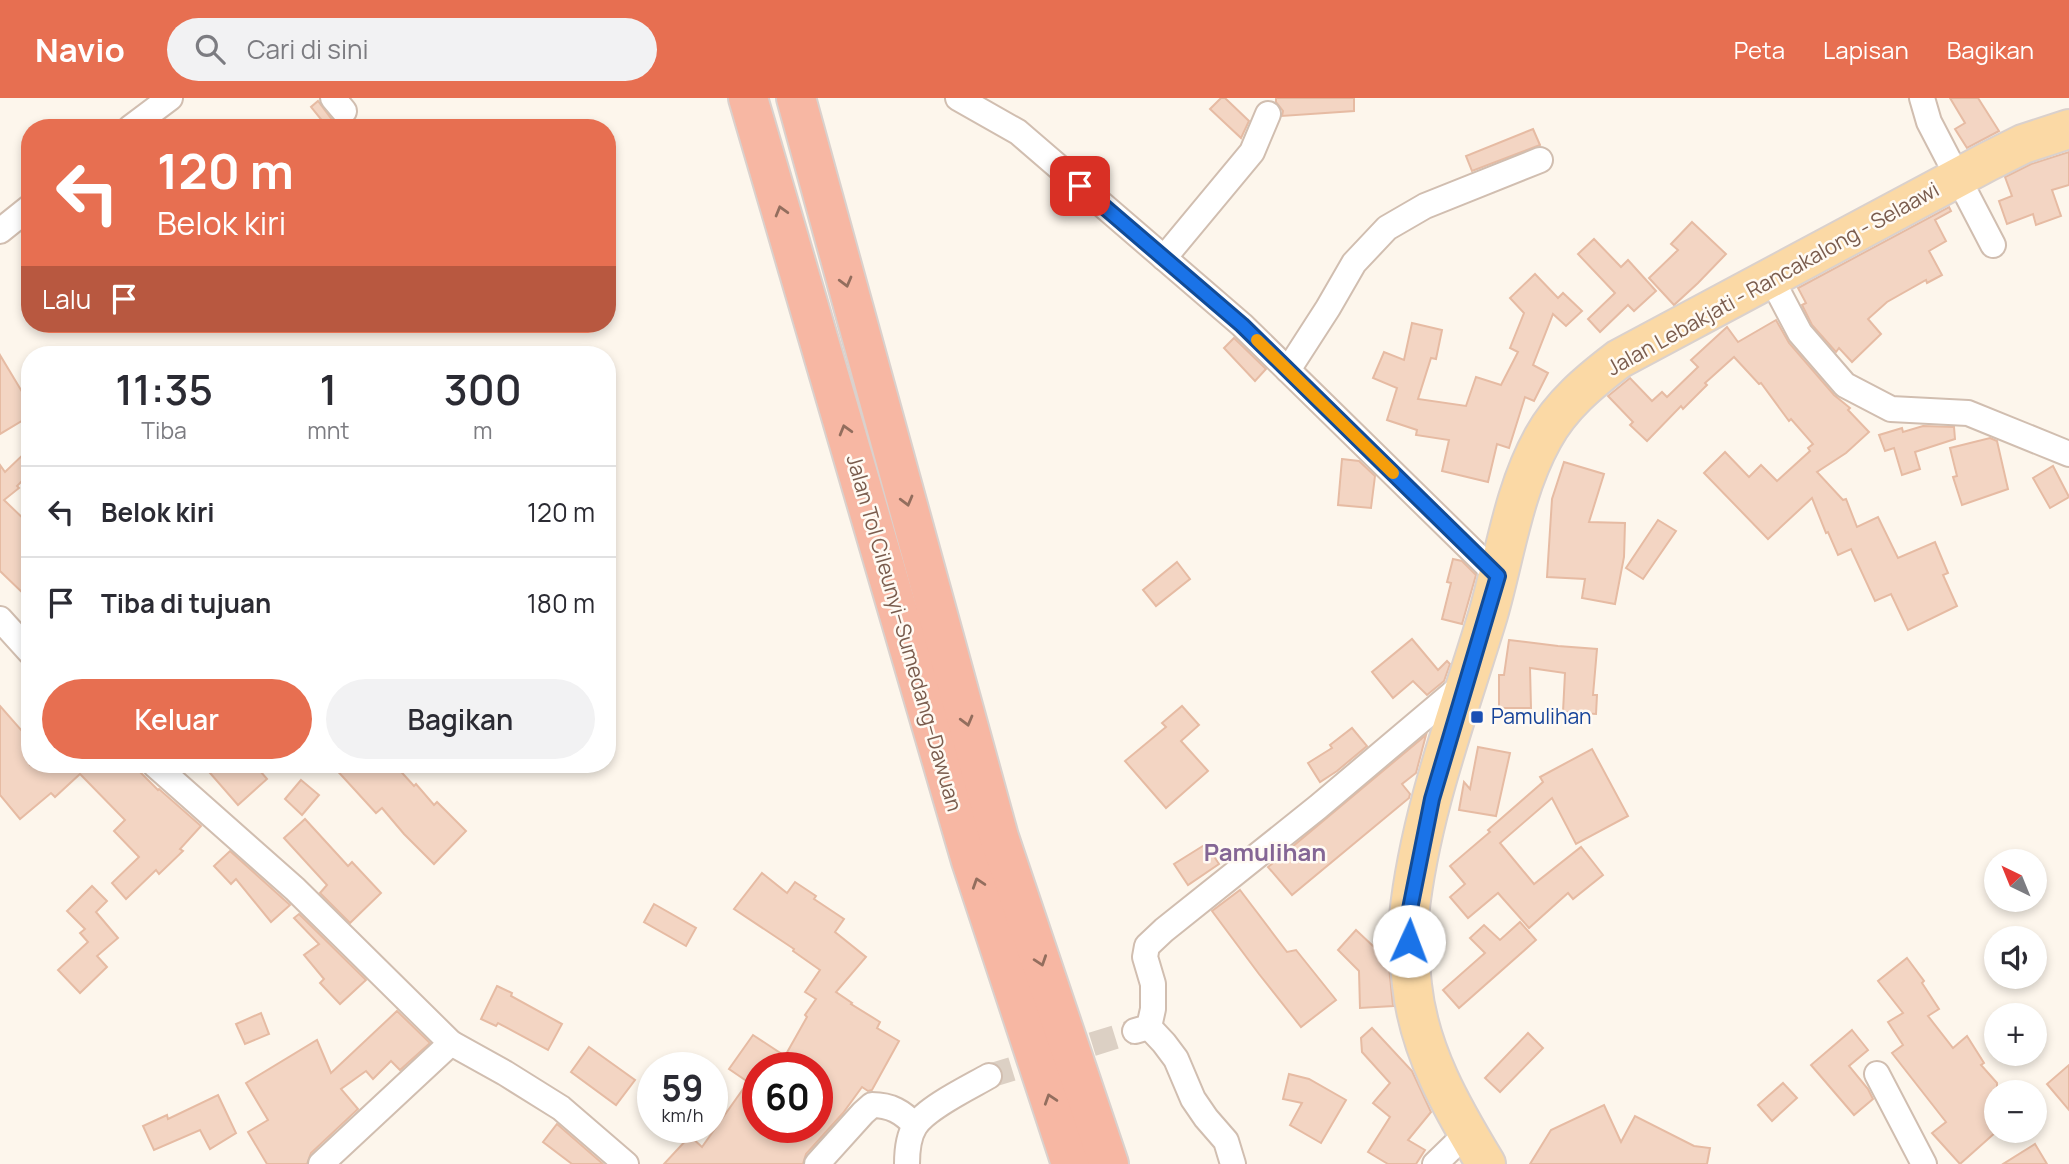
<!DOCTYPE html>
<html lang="id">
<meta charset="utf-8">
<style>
:root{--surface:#fff;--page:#f2f2f3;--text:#2b2b33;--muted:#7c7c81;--line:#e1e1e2;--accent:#e76f51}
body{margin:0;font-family:Manrope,sans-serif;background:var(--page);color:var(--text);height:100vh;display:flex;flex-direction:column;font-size:26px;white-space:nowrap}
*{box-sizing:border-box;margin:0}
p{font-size:23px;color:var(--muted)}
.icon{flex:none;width:38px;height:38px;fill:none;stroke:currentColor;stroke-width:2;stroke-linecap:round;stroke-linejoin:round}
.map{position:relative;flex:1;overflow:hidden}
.sheet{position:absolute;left:21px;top:248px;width:595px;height:427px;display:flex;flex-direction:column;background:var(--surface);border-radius:28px;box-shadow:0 4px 10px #0003}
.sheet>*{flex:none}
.top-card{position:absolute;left:21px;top:21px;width:595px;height:214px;border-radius:28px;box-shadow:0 4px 10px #0003;background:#e76f51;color:#fff;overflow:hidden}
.needle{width:46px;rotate:317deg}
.tools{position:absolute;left:1984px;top:751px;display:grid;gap:14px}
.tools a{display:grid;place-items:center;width:63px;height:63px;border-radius:50%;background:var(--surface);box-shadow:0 4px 10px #0003;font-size:35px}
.speed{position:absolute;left:637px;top:954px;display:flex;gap:14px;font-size:35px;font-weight:700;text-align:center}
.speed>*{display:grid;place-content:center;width:91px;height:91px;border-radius:50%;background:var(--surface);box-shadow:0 4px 10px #0003;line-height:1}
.speed small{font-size:18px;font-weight:400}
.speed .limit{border:10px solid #d22;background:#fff;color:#111}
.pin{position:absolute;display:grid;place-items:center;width:60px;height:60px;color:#fff;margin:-30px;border-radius:14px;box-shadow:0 4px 10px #0006}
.me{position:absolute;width:77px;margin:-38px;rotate:2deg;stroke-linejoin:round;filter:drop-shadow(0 0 5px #0008)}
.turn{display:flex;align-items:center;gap:24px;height:147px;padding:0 21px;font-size:32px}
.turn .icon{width:91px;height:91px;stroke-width:2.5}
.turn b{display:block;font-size:49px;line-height:60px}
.then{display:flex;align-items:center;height:66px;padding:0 21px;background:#0003;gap:14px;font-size:26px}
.eta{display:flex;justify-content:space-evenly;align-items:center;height:119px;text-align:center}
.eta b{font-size:42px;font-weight:600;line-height:49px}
.cta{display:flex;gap:14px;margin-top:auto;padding:14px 21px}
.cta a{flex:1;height:80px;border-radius:42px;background:var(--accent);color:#fff;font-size:28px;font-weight:600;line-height:80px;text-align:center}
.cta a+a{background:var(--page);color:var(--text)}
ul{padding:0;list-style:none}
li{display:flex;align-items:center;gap:21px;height:91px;padding:0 21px;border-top:2px solid var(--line)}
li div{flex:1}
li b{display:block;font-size:26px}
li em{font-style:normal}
header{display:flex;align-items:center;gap:42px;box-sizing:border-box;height:98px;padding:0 35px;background:var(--accent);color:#fff}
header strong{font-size:33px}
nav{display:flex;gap:38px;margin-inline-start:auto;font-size:24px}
.search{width:490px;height:63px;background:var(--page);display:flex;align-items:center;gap:18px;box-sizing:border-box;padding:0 24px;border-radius:38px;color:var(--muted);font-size:26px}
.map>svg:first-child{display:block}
.building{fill:#f3d5c3;stroke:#e6bba3;stroke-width:2;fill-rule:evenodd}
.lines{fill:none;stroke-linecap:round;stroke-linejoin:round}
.minor-tunnel{stroke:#dcd0c4;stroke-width:24;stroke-dasharray:24 12;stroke-linecap:butt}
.minor-casing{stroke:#d1beb0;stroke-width:28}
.primary-casing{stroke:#dad1cd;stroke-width:42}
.motorway-casing{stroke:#dad1cd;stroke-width:42}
.minor{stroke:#fff;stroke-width:24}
.primary{stroke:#fbd9a5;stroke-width:38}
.motorway{stroke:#f7b7a3;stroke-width:38}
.oneway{stroke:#936e5e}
.route-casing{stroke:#114b97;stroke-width:18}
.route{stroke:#1a73e8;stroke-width:12}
.slow{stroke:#f59e0b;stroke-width:12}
.transit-dot{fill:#1a4fb4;stroke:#fffaf3;stroke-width:2.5}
.labels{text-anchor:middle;stroke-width:5;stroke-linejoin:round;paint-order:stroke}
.street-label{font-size:21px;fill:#7a5c4d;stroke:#fffaf3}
.transit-label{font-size:21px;fill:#164399;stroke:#fffaf3;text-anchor:start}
.quarter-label{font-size:24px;font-weight:bold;fill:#846695;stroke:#fffaf3}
</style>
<header>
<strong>Navio</strong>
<div class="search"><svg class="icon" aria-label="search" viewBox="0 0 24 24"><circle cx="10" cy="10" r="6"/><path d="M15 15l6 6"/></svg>Cari di sini</div>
<nav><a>Peta</a><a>Lapisan</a><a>Bagikan</a></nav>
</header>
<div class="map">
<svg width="2069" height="1066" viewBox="0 0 2069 1066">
<rect width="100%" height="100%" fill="#fdf6ec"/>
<g class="building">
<path d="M1221,0H1225L1249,23L1241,40L1210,11Z"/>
<path d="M1276,0H1354V13L1282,18L1283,13L1276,4Z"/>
<path d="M1950,0H1978L1999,33L1967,50L1955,31L1965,25Z"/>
<path d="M318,3L333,23L340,27H349L351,30H328L311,9Z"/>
<path d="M1533,31L1540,47L1472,73L1466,58Z"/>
<path d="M2069,54V87L2052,92L2061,118L2036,127L2033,116L2007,126L1999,103L2012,98L2005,79L2031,66Z"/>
<path d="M1949,109L1951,113L1935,122L1946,143L1929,153L1942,177L1927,185L1926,182L1887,204L1868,221L1881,236L1852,264L1839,250L1836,254L1812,227L1802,207L1806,205L1798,190Z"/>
<path d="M1692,124L1726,156L1698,185L1674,207L1649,180L1678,152L1671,146Z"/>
<path d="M1594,141L1621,169L1628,162L1656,193L1634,213L1628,207L1600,234L1588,221L1615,195L1578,156Z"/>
<path d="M1535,176L1558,200L1563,195L1582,213L1566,228L1553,216L1533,267L1548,275L1534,303L1525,299L1509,350L1497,346L1488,384L1442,373L1449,342L1416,337L1417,332L1387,322L1397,290L1373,280L1384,254L1404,262L1412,225L1442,232L1436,261L1431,260L1418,301L1466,308L1476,279L1501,287L1518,254L1510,250L1524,215L1510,200Z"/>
<path d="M1776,222L1789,245L1834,297L1850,310L1848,312L1869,334L1846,355L1817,374L1843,402L1846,401L1857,429L1878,419L1898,460L1935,444L1948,475L1943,477L1957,508L1908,532L1891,496L1875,503L1851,451L1838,457L1828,434L1826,435L1812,400L1768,441L1704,375L1725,354L1749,379L1761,367L1777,383L1810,353L1808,350L1813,346L1791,321L1789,323L1761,285L1759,286L1734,259L1705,285L1707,287L1683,311L1681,308L1647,343L1630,327L1633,324L1608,298L1630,280L1652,303L1662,294L1667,299L1698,269L1691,262L1727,229L1738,244Z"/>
<path d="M1234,240L1266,271L1255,283L1224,250Z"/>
<path d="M0,257L30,307V318L0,336Z"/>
<path d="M1923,328L1954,329L1955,341L1915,354L1920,371L1902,377L1894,350L1885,353L1879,337L1902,330L1903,334Z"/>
<path d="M1990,340L1997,343L2008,391L1962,407L1953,379L1957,378L1950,350Z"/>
<path d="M30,350V375L17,388L19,390L4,402L30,427V502L0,473V367L5,374Z"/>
<path d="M1342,361L1359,363L1375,378L1371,410L1338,407Z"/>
<path d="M1564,364L1604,376L1589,424L1625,425L1624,459L1615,506L1582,500L1585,481L1547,479L1552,401Z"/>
<path d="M2053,368L2069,399L2050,410L2033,380Z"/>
<path d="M1658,422L1676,433L1643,481L1626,470Z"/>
<path d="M1453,461L1462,463L1476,477L1462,526L1442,521L1451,485L1447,484Z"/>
<path d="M1177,464L1190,481L1156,508L1143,492Z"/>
<path d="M1412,541L1438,572L1447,563L1450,566L1444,583L1427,597L1413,583L1393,600L1372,574Z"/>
<path d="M1509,542L1558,548L1597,551L1593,597H1597L1596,616L1563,614L1565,575L1530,570L1531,610H1499V577H1504Z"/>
<path d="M0,608L21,632L30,625V667H133L158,692L159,691L201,728L180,751L183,753L159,776L156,772L126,801L112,785L139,759L114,733L125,722L80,676L55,699L51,695L20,721L0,697Z"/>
<path d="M1182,608L1199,627L1181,643L1208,673L1166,710L1125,663L1166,629L1162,625Z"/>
<path d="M1352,630L1367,648L1337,673L1320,684L1308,665L1332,650L1330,647Z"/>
<path d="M1426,637L1416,675L1402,686L1410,696L1409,700L1292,797L1268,769Z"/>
<path d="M1478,649L1510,655L1496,718L1459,712L1464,684L1470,691Z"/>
<path d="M1592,651L1628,718L1576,746L1552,700L1500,745L1534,786L1581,749L1603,777L1573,801L1568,795L1529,830L1498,795L1468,820L1450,799L1465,786L1450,768L1490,734L1488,732L1543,684L1540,679Z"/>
<path d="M203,667H255L267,681L238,707Z"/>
<path d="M332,667H395L414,688L416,686L434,707L437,704L466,733L434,766L404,736L382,710L376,715Z"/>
<path d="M301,682L319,697L302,717L285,701Z"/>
<path d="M305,721L348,768L352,764L381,795L350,825L320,795L327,787L284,740Z"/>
<path d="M1206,746L1219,766L1188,787L1174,766Z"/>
<path d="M230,753L290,807L271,824L236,781L231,786L214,768Z"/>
<path d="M762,775L787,795L795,784L816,798L814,801L844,821L835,834L866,859L836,894L852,905L851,906L880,924L877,930L899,943L872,992L868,993L862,989L843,1015L806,1056L803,1066H664L690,1038L702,1049L748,984L729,971L753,937L785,958L807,919L805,917L816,901L805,894L820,872L793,853L794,851L734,811ZM758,970H817V1029H758Z"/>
<path d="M92,788L107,803L96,814L118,840L97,858L107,869L80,895L58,872L88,844L80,835L85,831L67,813Z"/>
<path d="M1240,792L1287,854L1296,852L1336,902L1301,929L1259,876L1212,813Z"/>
<path d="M654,806L696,830L686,848L644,824Z"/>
<path d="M299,816L366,882L340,906L320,885L324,881L304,857L319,846L294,820Z"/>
<path d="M1520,824L1536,842L1459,910L1443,892L1485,855L1470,840L1484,827L1500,842Z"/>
<path d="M1356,832L1374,849L1386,840L1393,908L1360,910L1359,873L1338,852Z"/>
<path d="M1907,860L1924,883L1922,885L1939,911L1928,918L1953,950L1967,938L1984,965L1981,967L1997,985V1033L1960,1066L1932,1035L1946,1024L1892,955L1903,947L1888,924L1903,915L1878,883Z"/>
<path d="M497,888L512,895L511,898L562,926L548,952L498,925L496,928L481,921Z"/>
<path d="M397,913L430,945L400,972L391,963L373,981L366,973L341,991L358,1011L311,1055L307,1066H267L248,1034L268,1022L246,985L317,942L331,975Z"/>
<path d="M261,915L269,936L245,946L236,926Z"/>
<path d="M1372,930L1412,973L1431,1014L1408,1042L1425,1052L1416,1066H1388L1368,1054L1390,1019L1373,1005L1390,985L1362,954L1361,940Z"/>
<path d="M1852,932L1868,952L1849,968L1868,991L1873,1001L1854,1017L1811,967Z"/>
<path d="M1528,935L1543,950L1500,994L1485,980Z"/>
<path d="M589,949L635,982L616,1007L571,974Z"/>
<path d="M2069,967V1012L2047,986Z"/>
<path d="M1289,976L1309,981L1346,1002L1321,1045L1290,1027L1302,1005L1283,1001Z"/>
<path d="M1783,985L1797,1000L1772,1023L1758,1007Z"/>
<path d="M218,997L236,1035L210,1051L200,1032L154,1052L143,1028L167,1017L168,1021Z"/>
<path d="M1604,1007L1621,1044L1635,1018L1694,1048L1710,1050L1707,1066H1530L1551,1032Z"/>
<path d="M557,1026L603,1066H572L543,1044Z"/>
<path d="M2035,1046L2047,1066H2003Z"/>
</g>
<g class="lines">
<path class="minor-tunnel" d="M989,978L1135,933"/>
<g class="minor-casing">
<g id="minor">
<path d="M333,0L344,13"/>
<path d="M958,0L1018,34L1242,227L1498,478"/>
<path d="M1922,0L1929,24L1993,147"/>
<path d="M130,30L170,0"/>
<path d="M0,133L30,109"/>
<path d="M1164,160L1252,54L1268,16"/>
<path d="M1771,180L1800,235L1845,287L1891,311L1968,315L2069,356"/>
<path d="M1288,272L1328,210L1354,165L1387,130L1425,108L1540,62"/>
<path d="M0,521L30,554"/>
<path d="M155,667L295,791L451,945L505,975L561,1010L626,1066"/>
<path d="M1149,929L1164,945L1176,961L1193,1001L1206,1020L1226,1043L1233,1066"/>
<path d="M1135,933L1149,929L1153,911V886L1145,859L1147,848L1164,832L1318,709L1465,585"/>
<path d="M1877,976L1924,1066"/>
<path d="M321,1066L451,945"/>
<path d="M817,1066L863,1015L872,1007C891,1007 902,1014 915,1027"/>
<path d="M907,1066C907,1053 908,1039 915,1028C926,1010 970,989 989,978"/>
<path d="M1435,1066L1467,1035"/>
</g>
</g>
<g class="primary-casing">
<path id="primary" d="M1486,1066C1452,1010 1419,953 1412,887C1410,865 1406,840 1409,818C1420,715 1458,616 1488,517C1505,458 1513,394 1543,340C1561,307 1589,284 1619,261L1987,64L2023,46L2069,31"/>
</g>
<g class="motorway-casing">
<g id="motorway">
<path d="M748,0L971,763L1071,1066"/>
<path d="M796,0L999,739L1109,1066"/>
</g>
</g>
<use href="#minor" class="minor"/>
<use href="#primary" class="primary"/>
<use href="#motorway" class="motorway"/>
</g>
<defs><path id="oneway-chevron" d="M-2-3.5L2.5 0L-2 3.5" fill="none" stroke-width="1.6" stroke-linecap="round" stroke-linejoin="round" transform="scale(1.75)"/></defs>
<g class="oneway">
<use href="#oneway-chevron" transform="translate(781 113) rotate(-106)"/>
<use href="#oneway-chevron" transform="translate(846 184) rotate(75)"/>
<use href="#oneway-chevron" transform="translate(845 332) rotate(-106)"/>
<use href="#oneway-chevron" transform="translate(907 403) rotate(75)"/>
<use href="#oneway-chevron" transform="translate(967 623) rotate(75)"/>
<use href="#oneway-chevron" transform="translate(978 785) rotate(-108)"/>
<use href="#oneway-chevron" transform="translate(1041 863) rotate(71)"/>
<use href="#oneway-chevron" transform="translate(1050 1001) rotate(-108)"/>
</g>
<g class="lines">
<g class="route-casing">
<path id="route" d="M1080,88L1242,227L1498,478L1432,701L1408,821L1409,843"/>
</g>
<use href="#route" class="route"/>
<path class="slow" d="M1257,242L1393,375"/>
</g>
<rect class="transit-dot" x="1470" y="612" width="14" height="14" rx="3.5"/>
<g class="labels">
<g class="street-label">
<text transform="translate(1773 181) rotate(-29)" y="7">Jalan Lebakjati - Rancakalong - Selaawi</text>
<text transform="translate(904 535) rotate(74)" y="7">Jalan Tol Cileunyi–Sumedang–Dawuan</text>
</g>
<g class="transit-label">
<text x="1491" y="626">Pamulihan</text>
</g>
<g class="quarter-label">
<text x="1265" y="763">Pamulihan</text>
</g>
</g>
</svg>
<div class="tools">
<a><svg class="needle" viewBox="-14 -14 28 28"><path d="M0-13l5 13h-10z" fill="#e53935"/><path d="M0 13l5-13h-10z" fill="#7c7c81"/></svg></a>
<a><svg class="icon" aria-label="sound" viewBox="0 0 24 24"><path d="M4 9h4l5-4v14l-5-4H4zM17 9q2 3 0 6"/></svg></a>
<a>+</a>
<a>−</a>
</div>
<div class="speed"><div>59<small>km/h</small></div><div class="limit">60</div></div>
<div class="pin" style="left:1080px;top:88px;background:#d93025"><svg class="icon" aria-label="arrive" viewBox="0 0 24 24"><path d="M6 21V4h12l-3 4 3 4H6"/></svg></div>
<svg class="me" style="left:1409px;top:843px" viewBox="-20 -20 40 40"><circle r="19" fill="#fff"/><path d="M0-13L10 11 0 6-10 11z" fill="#1a73e8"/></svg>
<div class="top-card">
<div class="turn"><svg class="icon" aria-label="left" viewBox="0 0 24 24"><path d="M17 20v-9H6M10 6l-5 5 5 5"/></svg><div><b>120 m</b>Belok kiri</div></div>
<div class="then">Lalu<svg class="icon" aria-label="arrive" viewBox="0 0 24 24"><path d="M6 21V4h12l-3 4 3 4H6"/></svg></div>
</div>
<section class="sheet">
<div class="eta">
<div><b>11:35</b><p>Tiba</p></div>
<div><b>1</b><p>mnt</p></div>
<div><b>300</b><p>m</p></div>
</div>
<ul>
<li><svg class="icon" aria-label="left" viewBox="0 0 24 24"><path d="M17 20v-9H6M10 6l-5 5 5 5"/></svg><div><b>Belok kiri</b></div><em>120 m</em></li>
<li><svg class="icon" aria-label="arrive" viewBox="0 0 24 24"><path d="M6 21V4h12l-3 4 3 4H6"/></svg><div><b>Tiba di tujuan</b></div><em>180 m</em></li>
</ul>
<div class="cta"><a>Keluar</a><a>Bagikan</a></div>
</section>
</div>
